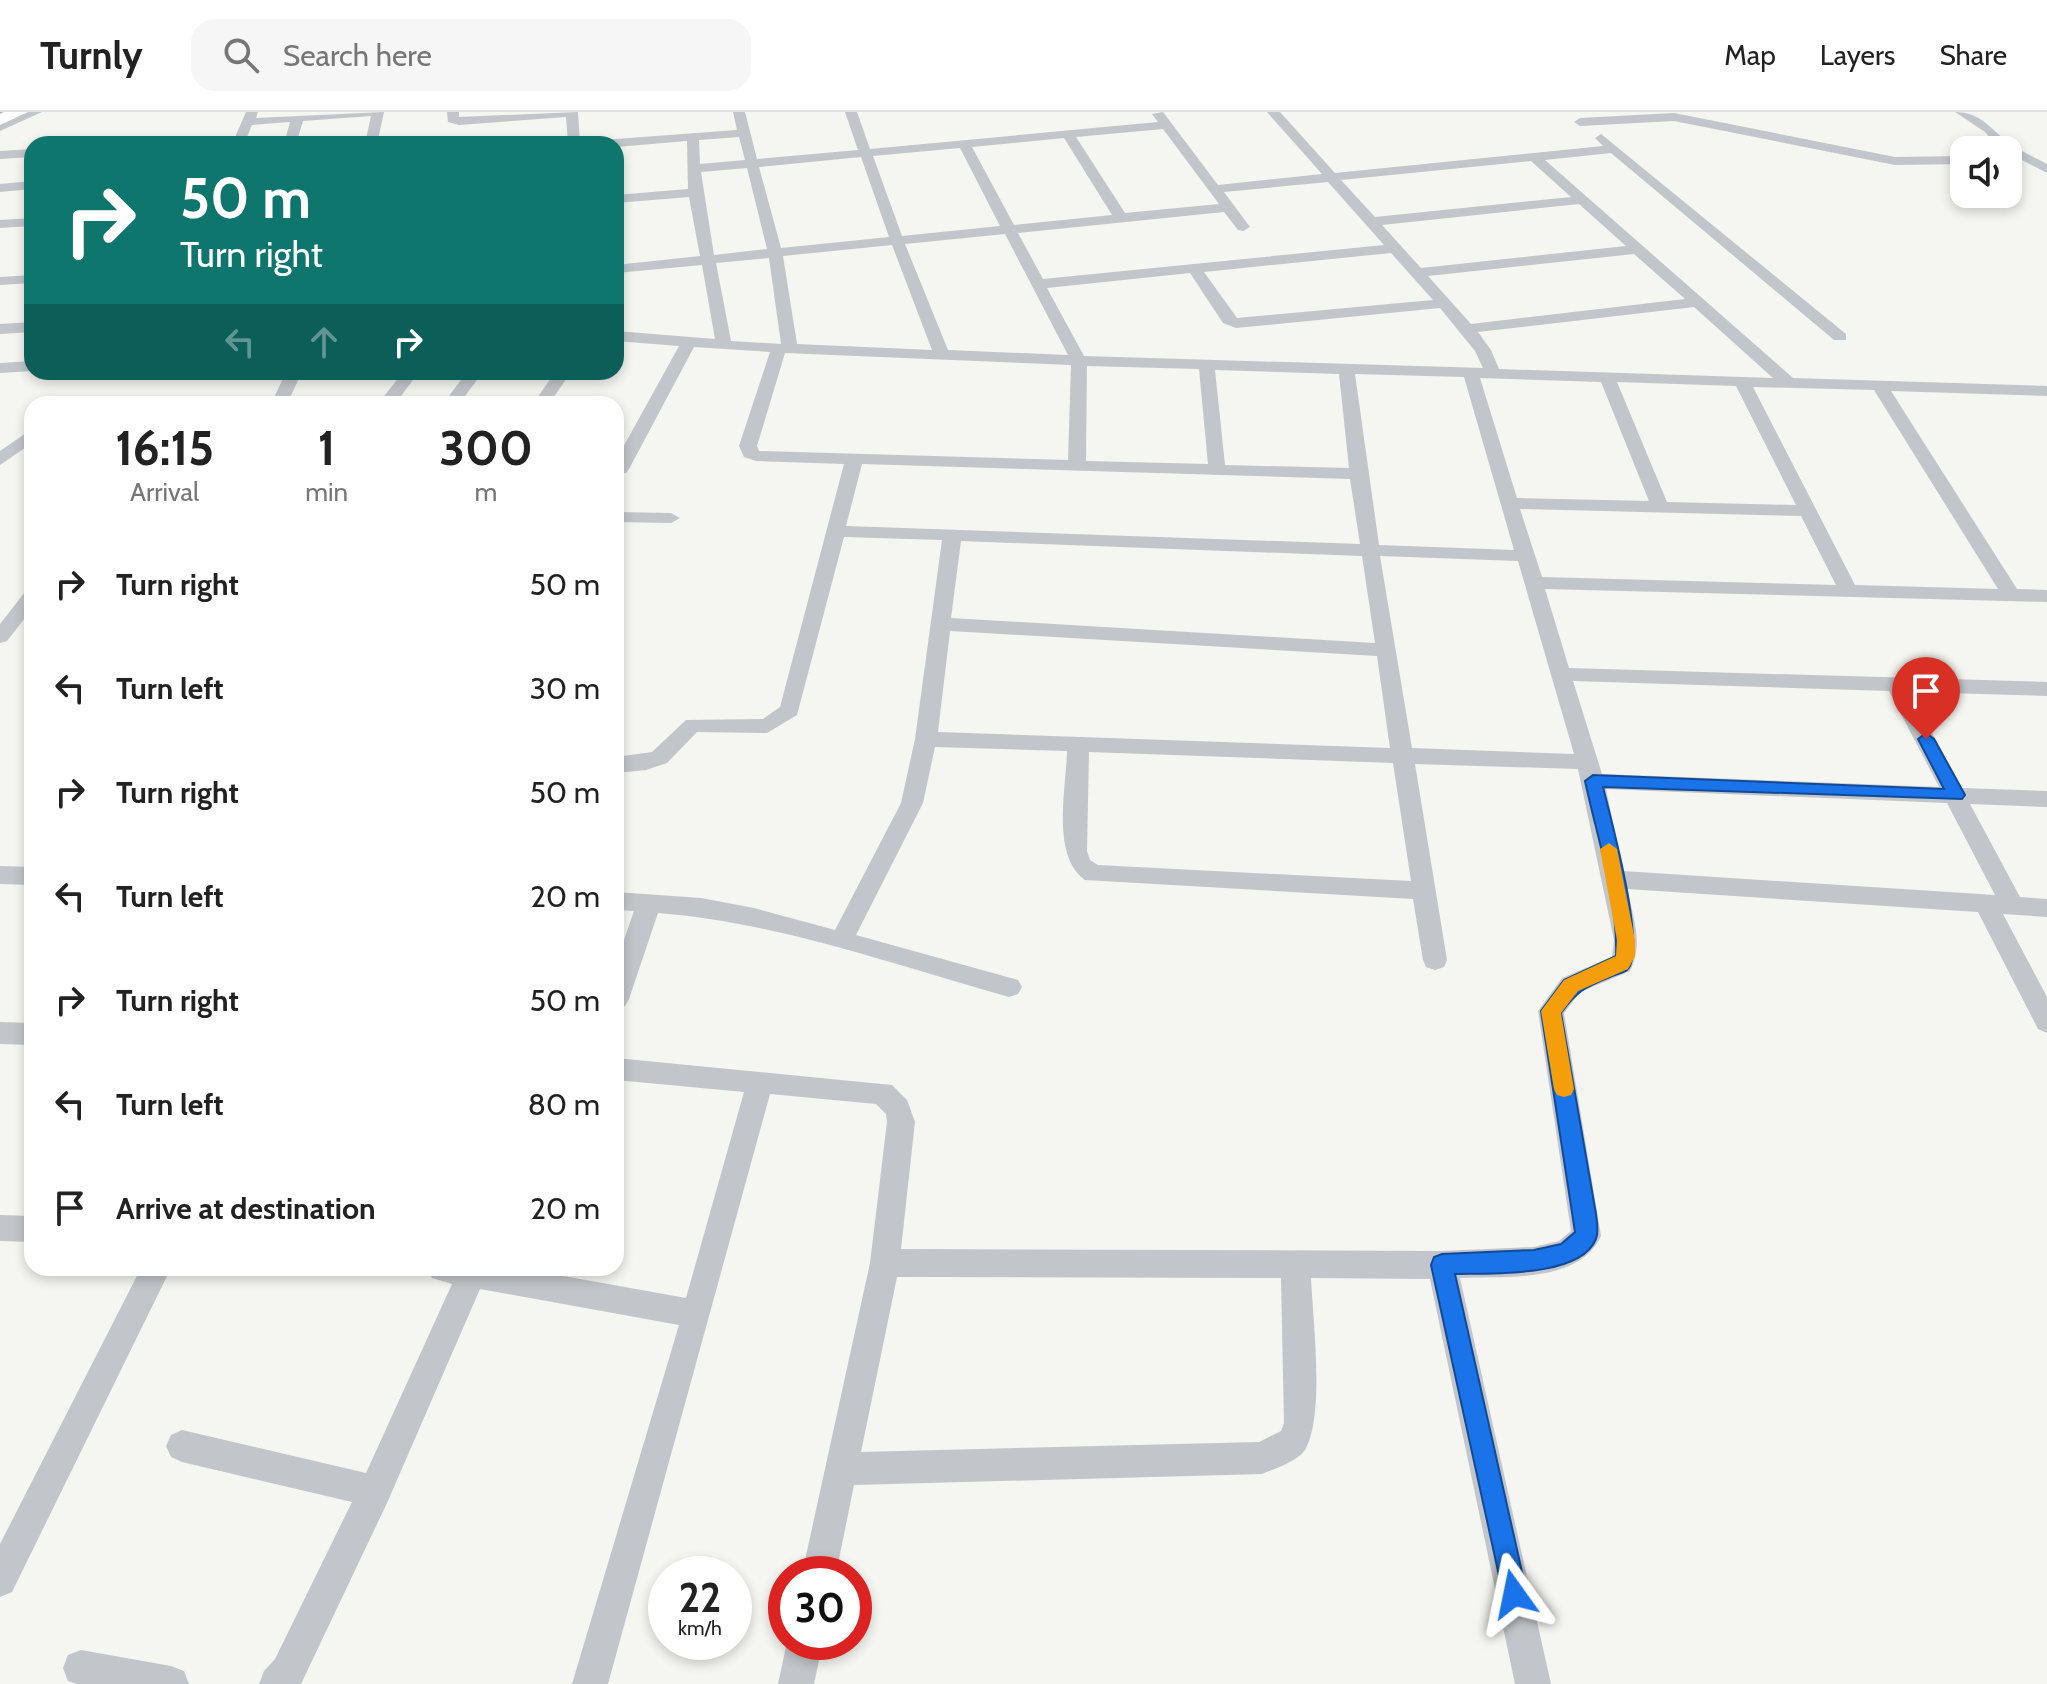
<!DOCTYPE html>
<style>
:root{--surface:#fff;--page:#f6f6f6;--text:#222;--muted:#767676;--line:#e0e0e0}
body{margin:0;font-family:Cabin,sans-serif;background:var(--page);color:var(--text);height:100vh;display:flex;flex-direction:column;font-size:30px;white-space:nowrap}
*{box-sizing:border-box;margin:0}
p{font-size:26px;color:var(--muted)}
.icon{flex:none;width:44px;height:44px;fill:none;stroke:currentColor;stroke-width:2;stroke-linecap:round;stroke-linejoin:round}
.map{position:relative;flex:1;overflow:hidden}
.side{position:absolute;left:24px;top:284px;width:600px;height:880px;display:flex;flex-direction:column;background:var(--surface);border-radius:24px;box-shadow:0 4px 12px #0003}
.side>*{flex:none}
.top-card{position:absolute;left:24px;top:24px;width:600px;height:244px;border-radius:24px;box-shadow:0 4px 12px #0003;background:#0f766e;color:#fff;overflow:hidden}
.controls{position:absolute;left:1950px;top:24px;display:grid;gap:16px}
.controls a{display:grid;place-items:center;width:72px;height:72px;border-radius:16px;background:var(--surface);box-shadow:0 4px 12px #0003;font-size:40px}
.speed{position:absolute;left:648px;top:1444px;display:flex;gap:16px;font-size:40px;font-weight:700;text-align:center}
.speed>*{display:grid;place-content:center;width:104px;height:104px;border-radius:50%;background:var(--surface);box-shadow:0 4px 12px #0003;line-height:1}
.speed small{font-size:20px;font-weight:400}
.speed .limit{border:12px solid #d22;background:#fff;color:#111}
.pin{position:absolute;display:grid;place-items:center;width:68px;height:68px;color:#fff;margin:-82px -34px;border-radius:50% 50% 50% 0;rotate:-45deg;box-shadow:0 0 8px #0007}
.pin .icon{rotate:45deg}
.me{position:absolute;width:88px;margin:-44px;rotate:348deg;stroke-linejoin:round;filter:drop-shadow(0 0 6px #0008)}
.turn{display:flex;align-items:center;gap:28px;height:168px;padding:0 24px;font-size:36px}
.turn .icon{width:104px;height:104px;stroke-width:2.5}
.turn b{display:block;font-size:56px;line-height:68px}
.lanes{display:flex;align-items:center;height:76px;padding:0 24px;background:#0003;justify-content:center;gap:40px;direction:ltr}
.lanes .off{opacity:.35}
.eta{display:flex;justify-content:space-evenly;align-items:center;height:136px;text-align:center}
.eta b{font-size:48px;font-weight:700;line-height:56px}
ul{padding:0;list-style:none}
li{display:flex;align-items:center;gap:24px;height:104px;padding:0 24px}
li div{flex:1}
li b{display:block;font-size:30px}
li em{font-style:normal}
header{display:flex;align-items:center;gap:48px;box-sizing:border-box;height:112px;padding:0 40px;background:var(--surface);border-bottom:2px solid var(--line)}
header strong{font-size:38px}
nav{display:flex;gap:44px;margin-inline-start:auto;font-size:28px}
.search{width:560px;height:72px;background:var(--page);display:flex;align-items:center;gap:20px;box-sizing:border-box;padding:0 28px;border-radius:24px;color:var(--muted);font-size:30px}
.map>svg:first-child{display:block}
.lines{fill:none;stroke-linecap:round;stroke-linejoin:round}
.secondary-casing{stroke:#b4b9be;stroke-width:4}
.minor{fill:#c2c5c9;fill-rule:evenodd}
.secondary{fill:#fff;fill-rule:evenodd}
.route{fill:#1a73e8;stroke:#114b97;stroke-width:2}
.slow{fill:#f59e0b}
</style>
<header>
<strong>Turnly</strong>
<div class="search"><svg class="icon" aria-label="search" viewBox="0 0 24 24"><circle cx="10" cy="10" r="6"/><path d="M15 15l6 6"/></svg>Search here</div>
<nav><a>Map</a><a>Layers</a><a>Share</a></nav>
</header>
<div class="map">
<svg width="2047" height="1572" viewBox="0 0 2047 1572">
<rect width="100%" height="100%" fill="#f5f5f1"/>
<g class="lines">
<g class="secondary-casing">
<path id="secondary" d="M4,0H28L0,13V2Z"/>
</g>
<g class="minor">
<path d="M25,0H42L0,19V11Z"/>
<path d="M246,0H258L256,6L384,0L377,32H365L371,4L303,9L296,32H284L290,10L252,13L244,32H232Z"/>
<path d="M447,0H459V5L578,0L580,32H568L566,5L459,13L448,10Z"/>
<path d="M733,0H745L757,47L858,38L845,0H857L870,37L1158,10L1152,2L1163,0L1218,73L1322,62L1267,0H1280L1335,61L1603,34L1595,26L1601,22L1846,222V228H1834L1611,41L1545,48L1793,266L2047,274V284L1891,279L2017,477L2047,478V490L1545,477L1569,556L2047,570V584L1910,580L1962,676L2047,679V695L1970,692L2020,785L2047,787V805L2003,802L2047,885V921L2038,917L1978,800L1627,777C1633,805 1644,832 1630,859L1580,880L1564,901L1601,1124C1579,1172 1504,1164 1460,1166L1551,1572H1515L1430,1167L1311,1166C1313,1209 1325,1304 1305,1338C1298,1349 1274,1357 1262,1362L854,1373L836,1462H802L870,1151L887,1010L886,1002L876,992L770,982L608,1572H572L679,1213L480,1177L387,1391L301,1572H259L264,1559L275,1547L352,1390L182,1350L171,1345L166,1334L171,1323L182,1318L366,1361L452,1172L432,1166L427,1156H519L686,1186L744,980L616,968V946L892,973L907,988L915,1010L901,1137L1442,1139L1534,1135L1559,1129L1571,1119L1538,899L1562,866L1612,845L1614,828L1578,657L1415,652L1447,848L1444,855L1435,858L1426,855L1423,848L1413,787L1085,768C1051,743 1066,679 1067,639L935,635L923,691L856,823L1018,868L1022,875L1018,882L1009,885C895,853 776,810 658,801L629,887L625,894L616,897V851L634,799L616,798V780L701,786L754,796L835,818L901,691L915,627L942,428L844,425L797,603L767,621L697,620L667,651L646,658L616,661V645L652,640L686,608L763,607L780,595L844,352L756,349L744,345L739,334L770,240L694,235L629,357L626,361H616V348L679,234L616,229V219L715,227L702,153L616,161V153L700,144L689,85L616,91V83L688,77L687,29L616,35V32H596L602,28L737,18ZM1163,17L1219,92L1125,101L1076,25ZM739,25L745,48L700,52L699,28ZM1064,26L1112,103L1014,113L972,35ZM960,36L1000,114L902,124L873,44ZM861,45L889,125L781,136L759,55ZM1531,49L1571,85L1375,105L1341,68ZM747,56L767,137L714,143L701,60ZM1328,70L1384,133L1043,167L1018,121L1224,100L1238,118L1243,119L1250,115L1224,80ZM1579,92L1626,134L1421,156L1382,113ZM1005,122L1068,243L948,238L905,132ZM892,133L932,238L797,232L783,144ZM1391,141L1433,188L1237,206L1204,160ZM1634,142L1685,187L1471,212L1428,164ZM769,146L781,232L731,229L716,151ZM1190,161L1223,211L1236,216L1440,196L1475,239L1483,256L1084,244L1047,176ZM1694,195L1773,266L1499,257L1491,238L1478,220ZM785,241L1071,253L1068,348L759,339L757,334ZM1087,254L1199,257L1208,352L1086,349ZM1215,258L1339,262L1349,356L1225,353ZM1355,262L1464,265L1514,438L1379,433ZM1480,266L1601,270L1649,389L1517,386ZM1617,270L1736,274L1796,393L1667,390ZM1753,275L1874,278L1998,477L1855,473ZM862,352L1350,367L1360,432L846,414ZM1520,397L1801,404L1836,473L1542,465ZM961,429L1362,444L1375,531L951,506ZM1380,444L1518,449L1574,642L1412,636ZM950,519L1377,544L1390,636L938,620ZM1573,569L1889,579L1939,675L1602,662ZM1089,640L1393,651L1411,769L1098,753L1090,748L1087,739ZM1606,677L1947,691L1995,783L1623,759ZM897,1165L1281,1166L1284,1311L1281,1319L1259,1330L861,1340Z"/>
<path d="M1955,0C1981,0 1989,16 2008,30C2019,39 2035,45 2047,52V61L2008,41V38H1992L1996,33L1985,20Z"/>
<path d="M1674,1L1895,45L1964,44V52L1895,53L1674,9L1580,14L1574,10L1580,6Z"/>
<path d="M32,37V45L0,47V39Z"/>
<path d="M32,69V77L0,80V72Z"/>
<path d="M32,106V114L0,116V108Z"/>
<path d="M32,163V171L0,173V165Z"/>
<path d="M32,210V220L0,222V212Z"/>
<path d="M32,249V259L0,261V251Z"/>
<path d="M286,260H302L287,292H271Z"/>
<path d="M403,260H419L395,292H378Z"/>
<path d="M467,260H483L459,292H443Z"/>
<path d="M555,260H571L549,292H533Z"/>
<path d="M32,317V331L0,353V339Z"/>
<path d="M616,400L671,401L680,406L671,411L616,410Z"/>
<path d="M32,478V497L7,529L0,531V512L25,480Z"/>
<path d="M0,754L32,755V773L0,772Z"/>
<path d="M0,910L32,911V933L0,932Z"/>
<path d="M0,1103L32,1104V1130L0,1129Z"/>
<path d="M141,1156H171L12,1480L0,1485V1432Z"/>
<path d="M787,1530H823L814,1572H778Z"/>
<path d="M81,1538L171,1554L184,1559L189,1572H77L68,1569L63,1556L68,1543Z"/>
</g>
<use href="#secondary" class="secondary"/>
</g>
<path class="route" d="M1926,621L1934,627L1965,683L1962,687L1603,675C1610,704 1648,840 1627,858C1623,861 1615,863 1610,865C1585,875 1577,879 1561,901L1596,1102C1597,1110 1599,1120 1596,1127C1580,1166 1490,1161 1455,1162L1527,1482L1523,1491L1514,1495L1505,1491L1431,1153L1434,1145L1442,1142L1534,1138L1561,1132L1575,1120L1541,899L1564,868L1616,844C1618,787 1597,725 1585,669L1593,663L1944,677L1918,627Z"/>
<path class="slow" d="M1609,731L1617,737L1635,828V844L1628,857L1578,879L1561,901L1574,977L1571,983L1564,985L1557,983L1554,977L1541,899L1564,868L1616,844L1617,828L1600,737Z"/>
</svg>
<div class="controls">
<a><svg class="icon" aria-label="sound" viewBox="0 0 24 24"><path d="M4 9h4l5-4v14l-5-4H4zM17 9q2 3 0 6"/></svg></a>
</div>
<div class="speed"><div>22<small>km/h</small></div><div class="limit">30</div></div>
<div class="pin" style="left:1926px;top:627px;background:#d93025"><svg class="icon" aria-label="arrive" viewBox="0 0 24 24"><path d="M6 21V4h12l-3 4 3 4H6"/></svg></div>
<svg class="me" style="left:1514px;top:1482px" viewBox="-20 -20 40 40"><path d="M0-17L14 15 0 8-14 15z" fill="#1a73e8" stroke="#fff" stroke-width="4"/></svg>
<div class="top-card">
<div class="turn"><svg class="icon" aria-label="right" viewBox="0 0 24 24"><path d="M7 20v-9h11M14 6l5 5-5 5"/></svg><div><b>50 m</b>Turn right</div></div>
<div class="lanes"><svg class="icon off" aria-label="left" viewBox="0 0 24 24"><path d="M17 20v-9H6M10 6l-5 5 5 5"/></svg><svg class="icon off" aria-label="ahead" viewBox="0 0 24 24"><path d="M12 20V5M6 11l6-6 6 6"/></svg><svg class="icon" aria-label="right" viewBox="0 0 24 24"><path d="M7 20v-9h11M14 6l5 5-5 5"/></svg></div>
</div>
<section class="side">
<div class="eta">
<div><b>16:15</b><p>Arrival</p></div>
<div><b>1</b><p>min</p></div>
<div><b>300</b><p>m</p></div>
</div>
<ul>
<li><svg class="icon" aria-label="right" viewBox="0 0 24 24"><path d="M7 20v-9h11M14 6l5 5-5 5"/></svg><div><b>Turn right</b></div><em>50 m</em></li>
<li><svg class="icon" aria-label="left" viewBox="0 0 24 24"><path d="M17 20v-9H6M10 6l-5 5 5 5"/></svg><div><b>Turn left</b></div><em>30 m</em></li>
<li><svg class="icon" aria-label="right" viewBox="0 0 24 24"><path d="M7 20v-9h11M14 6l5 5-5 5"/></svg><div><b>Turn right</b></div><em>50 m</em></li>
<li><svg class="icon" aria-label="left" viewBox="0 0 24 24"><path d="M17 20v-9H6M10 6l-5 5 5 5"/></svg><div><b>Turn left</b></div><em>20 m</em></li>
<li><svg class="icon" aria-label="right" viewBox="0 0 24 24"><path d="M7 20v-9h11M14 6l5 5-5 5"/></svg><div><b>Turn right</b></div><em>50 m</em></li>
<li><svg class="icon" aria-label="left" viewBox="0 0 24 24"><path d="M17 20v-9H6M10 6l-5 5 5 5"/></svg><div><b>Turn left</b></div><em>80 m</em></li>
<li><svg class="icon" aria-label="arrive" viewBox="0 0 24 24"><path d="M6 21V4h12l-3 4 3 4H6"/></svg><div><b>Arrive at destination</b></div><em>20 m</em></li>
</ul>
</section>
</div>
